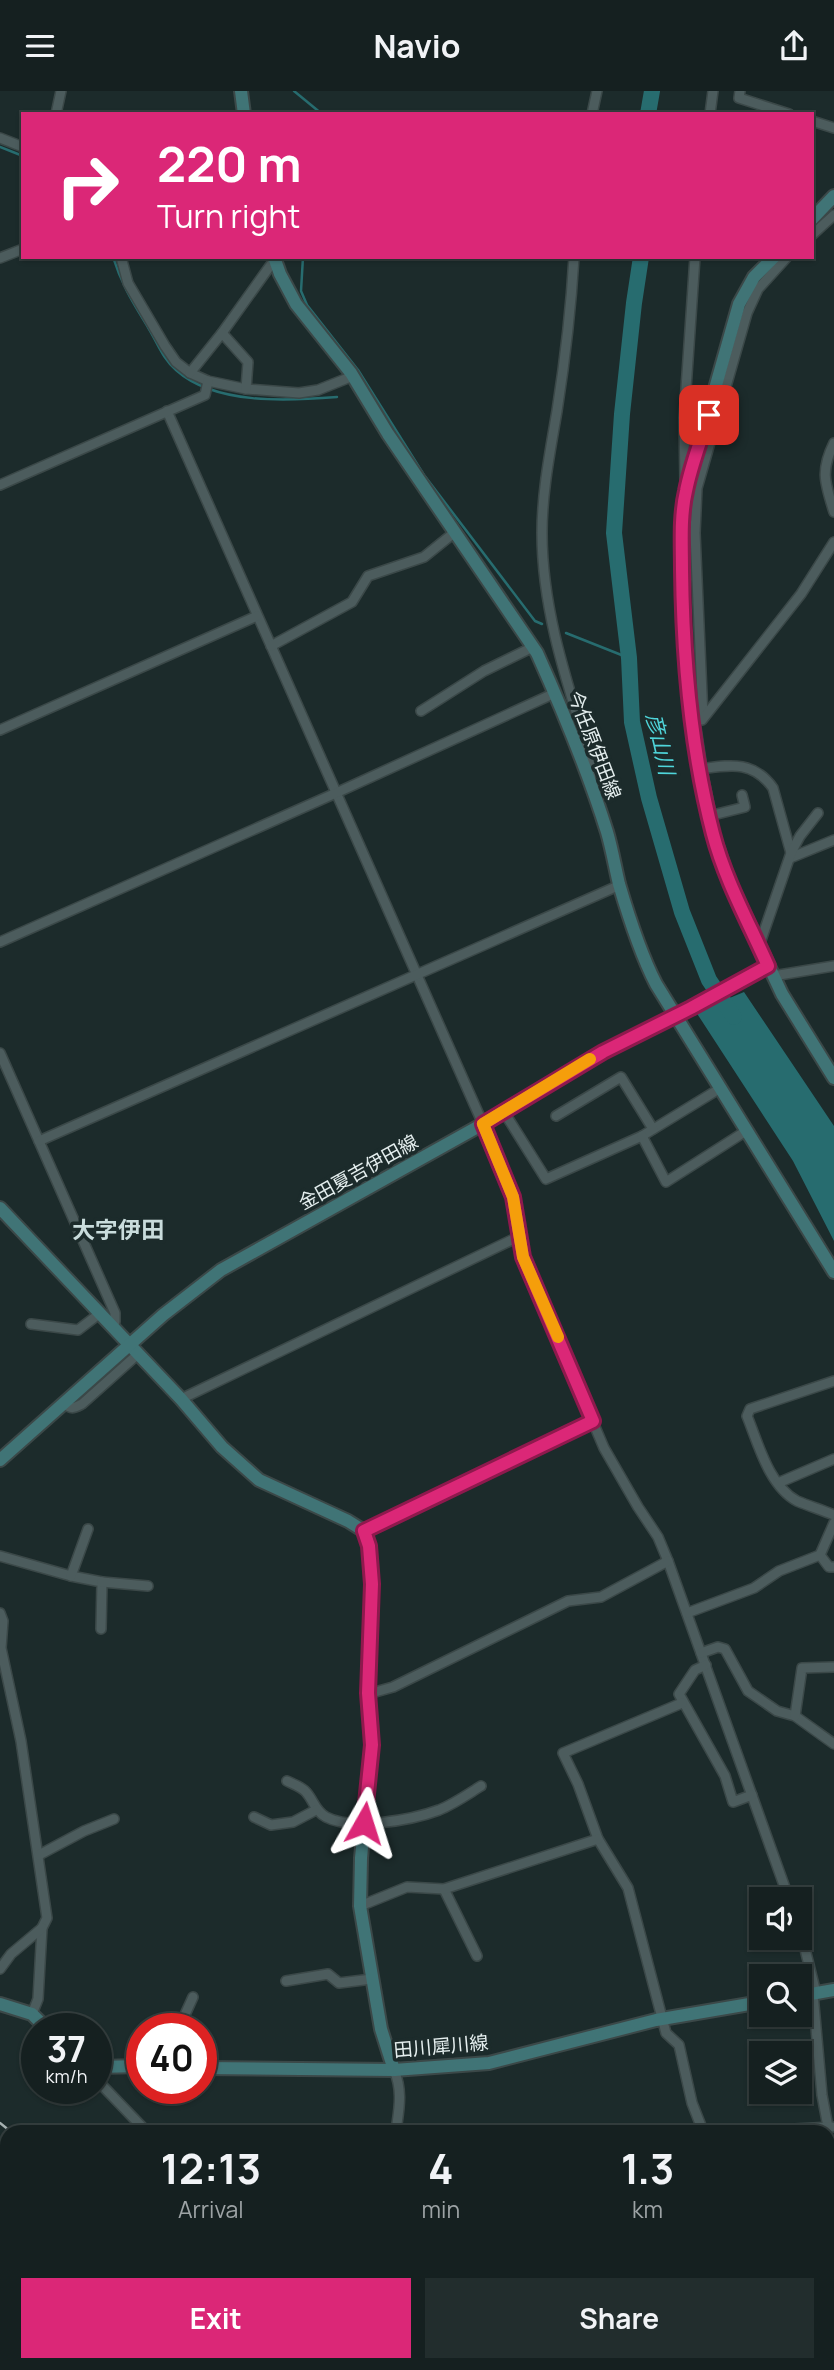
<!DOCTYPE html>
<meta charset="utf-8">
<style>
:root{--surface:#152020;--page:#222d2d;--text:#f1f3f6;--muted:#9da3a5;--line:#343e3e;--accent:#db2777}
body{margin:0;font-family:Manrope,"Noto Sans JP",sans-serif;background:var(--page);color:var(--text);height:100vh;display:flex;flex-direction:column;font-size:26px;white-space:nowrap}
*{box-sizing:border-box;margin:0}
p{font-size:23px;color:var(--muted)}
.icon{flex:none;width:38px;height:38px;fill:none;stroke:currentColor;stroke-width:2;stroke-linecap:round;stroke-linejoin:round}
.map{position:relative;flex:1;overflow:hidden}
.details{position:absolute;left:0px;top:2034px;width:835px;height:247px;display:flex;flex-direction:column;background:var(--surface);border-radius:21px 21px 0 0;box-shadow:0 2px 5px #0004,0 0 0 2px var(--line)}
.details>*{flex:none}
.hud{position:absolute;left:21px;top:21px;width:793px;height:147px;border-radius:0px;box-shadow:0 2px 5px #0004,0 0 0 2px var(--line);background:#db2777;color:#fff;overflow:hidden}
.tools{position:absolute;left:749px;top:1796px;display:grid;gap:14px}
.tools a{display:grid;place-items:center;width:63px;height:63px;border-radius:0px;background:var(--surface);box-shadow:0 2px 5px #0004,0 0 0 2px var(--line);font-size:35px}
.speed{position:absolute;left:21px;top:1922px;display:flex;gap:14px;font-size:35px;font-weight:700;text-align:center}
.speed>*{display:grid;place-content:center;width:91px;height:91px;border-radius:50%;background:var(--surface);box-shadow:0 2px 5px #0004,0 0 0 2px var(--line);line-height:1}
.speed small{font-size:18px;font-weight:400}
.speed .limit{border:10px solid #d22;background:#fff;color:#111}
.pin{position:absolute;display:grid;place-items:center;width:60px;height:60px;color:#fff;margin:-30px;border-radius:14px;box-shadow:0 4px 10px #0006}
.me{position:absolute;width:77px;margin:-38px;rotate:6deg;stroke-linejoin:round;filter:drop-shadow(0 0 5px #0008)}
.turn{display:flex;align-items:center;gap:24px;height:147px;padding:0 21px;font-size:32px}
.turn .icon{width:91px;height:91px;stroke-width:2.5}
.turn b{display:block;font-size:49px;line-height:60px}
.eta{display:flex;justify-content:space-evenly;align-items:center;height:119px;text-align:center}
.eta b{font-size:42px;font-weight:700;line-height:49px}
.primary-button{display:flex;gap:14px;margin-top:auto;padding:14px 21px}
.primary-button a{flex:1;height:80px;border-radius:0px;background:var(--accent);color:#fff;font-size:28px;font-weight:700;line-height:80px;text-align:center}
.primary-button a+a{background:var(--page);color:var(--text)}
header{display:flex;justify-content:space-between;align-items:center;height:91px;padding:0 21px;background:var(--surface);font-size:32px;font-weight:700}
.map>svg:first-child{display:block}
.water{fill:#276c6f}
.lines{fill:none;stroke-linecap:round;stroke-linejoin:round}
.stream{stroke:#276c6f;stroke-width:2.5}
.river{stroke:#276c6f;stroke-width:16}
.street-casing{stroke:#3b4848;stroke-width:12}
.secondary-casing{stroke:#3b4848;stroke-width:16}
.street{stroke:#4c5c5d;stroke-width:9}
.secondary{stroke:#407476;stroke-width:12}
.rail{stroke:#a6b1b1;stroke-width:2.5}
.route-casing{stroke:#8e194d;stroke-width:18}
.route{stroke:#db2777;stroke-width:12}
.slow{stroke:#f59e0b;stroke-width:12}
.labels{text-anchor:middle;stroke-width:7;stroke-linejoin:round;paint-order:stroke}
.street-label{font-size:19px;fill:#e4eeee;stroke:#1c2b2b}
.water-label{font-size:21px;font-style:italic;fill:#4fd5da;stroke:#1c2b2b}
.quarter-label{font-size:23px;font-weight:bold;fill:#c9dcdc;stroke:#1c2b2b}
</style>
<header><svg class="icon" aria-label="menu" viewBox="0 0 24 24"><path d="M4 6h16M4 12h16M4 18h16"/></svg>Navio<svg class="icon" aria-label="share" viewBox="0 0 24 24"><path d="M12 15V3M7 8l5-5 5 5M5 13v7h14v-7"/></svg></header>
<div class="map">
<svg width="834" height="2279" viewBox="0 0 834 2279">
<rect width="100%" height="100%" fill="#1c2b2b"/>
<path class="water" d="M744,901L834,1035V1150L793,1070L696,921Z"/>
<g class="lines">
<g class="stream">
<path d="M294,0L322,23"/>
<path d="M0,56L23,65"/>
<path d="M113,166C122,195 134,213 149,238C158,253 163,268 176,279C215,314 287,310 337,306"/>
<path d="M303,166L301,200L307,214L358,279L424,384L535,530L542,533"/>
<path d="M566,542L629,567"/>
</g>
<g class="river">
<path d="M648,23L652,0"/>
<path d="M641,166L634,212L622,323L614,442L629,567L632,631L649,707L682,821L709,889L734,926"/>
</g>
<g class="street-casing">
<g id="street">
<path d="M740,0L739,7L789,23"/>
<path d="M56,23L61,0"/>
<path d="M592,23L597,0"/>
<path d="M710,23L713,0"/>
<path d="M812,30L834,37"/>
<path d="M0,47L23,56"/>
<path d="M812,144L834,124"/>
<path d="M121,166L128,192L165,255L176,271L190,282L208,290L246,298L299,302L318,299L353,285"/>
<path d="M574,166C571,218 565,269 557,320C550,361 542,401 542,442C542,523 570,600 593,676L590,689"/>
<path d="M0,167L23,158"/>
<path d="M222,242L275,168"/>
<path d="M190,282L222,242L248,271L246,298"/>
<path d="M167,320L483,1033L513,1106L523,1166L604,1357L638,1416L658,1446L668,1470L789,1808"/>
<path d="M834,352C820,380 825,392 834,421"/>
<path d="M685,391L684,327L695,166"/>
<path d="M0,394L205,304L208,290"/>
<path d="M271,555L352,511L368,485L424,466L455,441"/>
<path d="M421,620L484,580L533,556"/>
<path d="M703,627L695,442L697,397L747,222L758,198L787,166"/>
<path d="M702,629L801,503L834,451"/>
<path d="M0,639L257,525"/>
<path d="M700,678C730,674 753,669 773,697L791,762"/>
<path d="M709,725L745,716L742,704"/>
<path d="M790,767L834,749"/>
<path d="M0,851L336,702L555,602"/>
<path d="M759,855L791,762L800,745L818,722"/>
<path d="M773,885L834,875"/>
<path d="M0,962L115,1222V1231L110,1235"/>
<path d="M504,1021L546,1088L642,1045L719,998"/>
<path d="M556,1025L621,986L653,1038"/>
<path d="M642,1045L666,1091L746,1040"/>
<path d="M39,1050L620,794"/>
<path d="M31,1233L78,1239L99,1223"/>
<path d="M834,1290L750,1318L747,1325C758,1352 769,1395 797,1410C809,1415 822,1419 834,1424"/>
<path d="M181,1308L518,1146"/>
<path d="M64,1312C71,1319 74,1317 82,1313L138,1263"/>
<path d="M778,1392L834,1368"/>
<path d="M364,1440L593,1330"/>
<path d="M820,1464L829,1476H834"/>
<path d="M0,1465L71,1485L102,1491L101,1538"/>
<path d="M71,1485L88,1438"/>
<path d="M102,1491L148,1495"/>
<path d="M0,1522L3,1530L1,1557L21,1650L47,1827L42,1837L38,1908L32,1923"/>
<path d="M687,1522L754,1497L779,1480L820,1464L834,1432"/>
<path d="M701,1562L718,1556L725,1558L748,1600L777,1620L795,1625L834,1653"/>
<path d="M706,1574L695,1579L679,1603L725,1685L733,1711L752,1704"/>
<path d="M368,1603L393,1596L568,1510L601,1506L668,1470"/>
<path d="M682,1612L563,1662L578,1693L598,1748L628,1797L666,1942L679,1954L692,2012L703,2040"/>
<path d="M795,1625L802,1577L834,1576"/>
<path d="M287,1690C293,1693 302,1696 306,1701C314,1710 315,1720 326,1726C352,1740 412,1729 439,1719C454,1713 468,1703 481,1695"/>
<path d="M254,1726L271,1734L293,1731L316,1719"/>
<path d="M39,1764L84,1740L114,1728"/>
<path d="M444,1798L477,1865"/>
<path d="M360,1815L407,1796L444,1798L598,1748"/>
<path d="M800,1838L816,1902"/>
<path d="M0,1878L11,1863L42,1837"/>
<path d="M286,1890L328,1883L339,1892L372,1888"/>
<path d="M813,1903L822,2004L828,2036"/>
<path d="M179,1937L193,1906"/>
<path d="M394,1979C403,2000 399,2018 396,2040"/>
<path d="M96,1988L146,2040"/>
<path d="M758,2040L832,2036"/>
<path d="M0,2100L7,2103"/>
<path d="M828,2196L834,2195"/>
<path d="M0,2209L7,2208"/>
<path d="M148,2273V2279"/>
<path d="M219,2273L221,2279"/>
<path d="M370,2273L372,2279"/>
<path d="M484,2273L487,2279"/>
<path d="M800,2273L802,2279"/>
<path d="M0,2274L33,2276"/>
<path d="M114,2279V2273"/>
<path d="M618,2279L626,2273"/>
</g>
</g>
<g class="secondary-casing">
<g id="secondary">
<path d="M241,0L244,23"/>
<path d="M812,128L834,105"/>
<path d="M274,166L280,183L296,213L351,282L388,343L537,562C563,620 588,680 607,741C612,758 615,776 619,793C629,827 640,862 656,893L834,1181"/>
<path d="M774,166L754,186L739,213L686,400L682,432L683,535L690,611L701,684L713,743L729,790L782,903L834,987"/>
<path d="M0,1117L181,1308L222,1356L259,1389L348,1430L364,1440L369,1455L372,1493L368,1603L372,1654L361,1767L360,1815L381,1938L394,1979"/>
<path d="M0,1369L163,1224L221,1179L483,1033L603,961L675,925L768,875"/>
<path d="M800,1905L834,1899"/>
<path d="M0,1913L32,1923L46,1937"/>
<path d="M96,1976L142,1975"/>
<path d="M201,1977L394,1979L489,1972L656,1929L761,1911"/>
<path d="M0,2158L7,2174"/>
<path d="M32,2273L33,2279"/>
</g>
</g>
<use href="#street" class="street"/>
<use href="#secondary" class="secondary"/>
<g class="rail">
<path d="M0,2032L10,2040"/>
<path d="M828,2132L834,2131"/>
</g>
</g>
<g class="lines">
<g class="route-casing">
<path id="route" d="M364,1732L372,1654L368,1602L372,1493L369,1455L364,1440L593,1330L523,1166L513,1106L483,1033L603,961L691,917L768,875C749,832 725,789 713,743C691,659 683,566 682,479C682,453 680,426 686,400C691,374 701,349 709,324"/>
</g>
<use href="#route" class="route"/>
<path class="slow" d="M558,1246L523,1166L513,1106L483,1033L590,968"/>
</g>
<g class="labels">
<g class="street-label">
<text transform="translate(595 654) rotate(69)" y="7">今任原伊田線</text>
<text transform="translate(358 1081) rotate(-29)" y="7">金田夏吉伊田線</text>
<text transform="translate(441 1955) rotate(-5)" y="7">田川犀川線</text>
</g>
<g class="water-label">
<text transform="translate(660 653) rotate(77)" y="7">彦山川</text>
</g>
<g class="quarter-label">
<text x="118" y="1147">大字伊田</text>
</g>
</g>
</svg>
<div class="tools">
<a><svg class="icon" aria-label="sound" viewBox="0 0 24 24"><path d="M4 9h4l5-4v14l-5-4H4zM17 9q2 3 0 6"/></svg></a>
<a><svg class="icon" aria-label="search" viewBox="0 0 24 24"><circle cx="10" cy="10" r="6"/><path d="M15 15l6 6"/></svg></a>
<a><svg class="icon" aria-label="layers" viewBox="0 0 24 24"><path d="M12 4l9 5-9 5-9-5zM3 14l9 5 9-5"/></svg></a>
</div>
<div class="speed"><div>37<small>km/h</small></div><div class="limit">40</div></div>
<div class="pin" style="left:709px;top:324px;background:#d93025"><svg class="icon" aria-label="arrive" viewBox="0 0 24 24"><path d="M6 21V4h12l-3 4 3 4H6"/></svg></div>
<svg class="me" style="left:364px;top:1732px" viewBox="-20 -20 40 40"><path d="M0-17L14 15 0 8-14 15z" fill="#db2777" stroke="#fff" stroke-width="4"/></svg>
<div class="hud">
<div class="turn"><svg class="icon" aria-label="right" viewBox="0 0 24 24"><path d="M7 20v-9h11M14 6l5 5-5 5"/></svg><div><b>220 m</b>Turn right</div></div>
</div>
<section class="details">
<div class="eta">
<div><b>12:13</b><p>Arrival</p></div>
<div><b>4</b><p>min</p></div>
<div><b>1.3</b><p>km</p></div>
</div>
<div class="primary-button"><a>Exit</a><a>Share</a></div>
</section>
</div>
